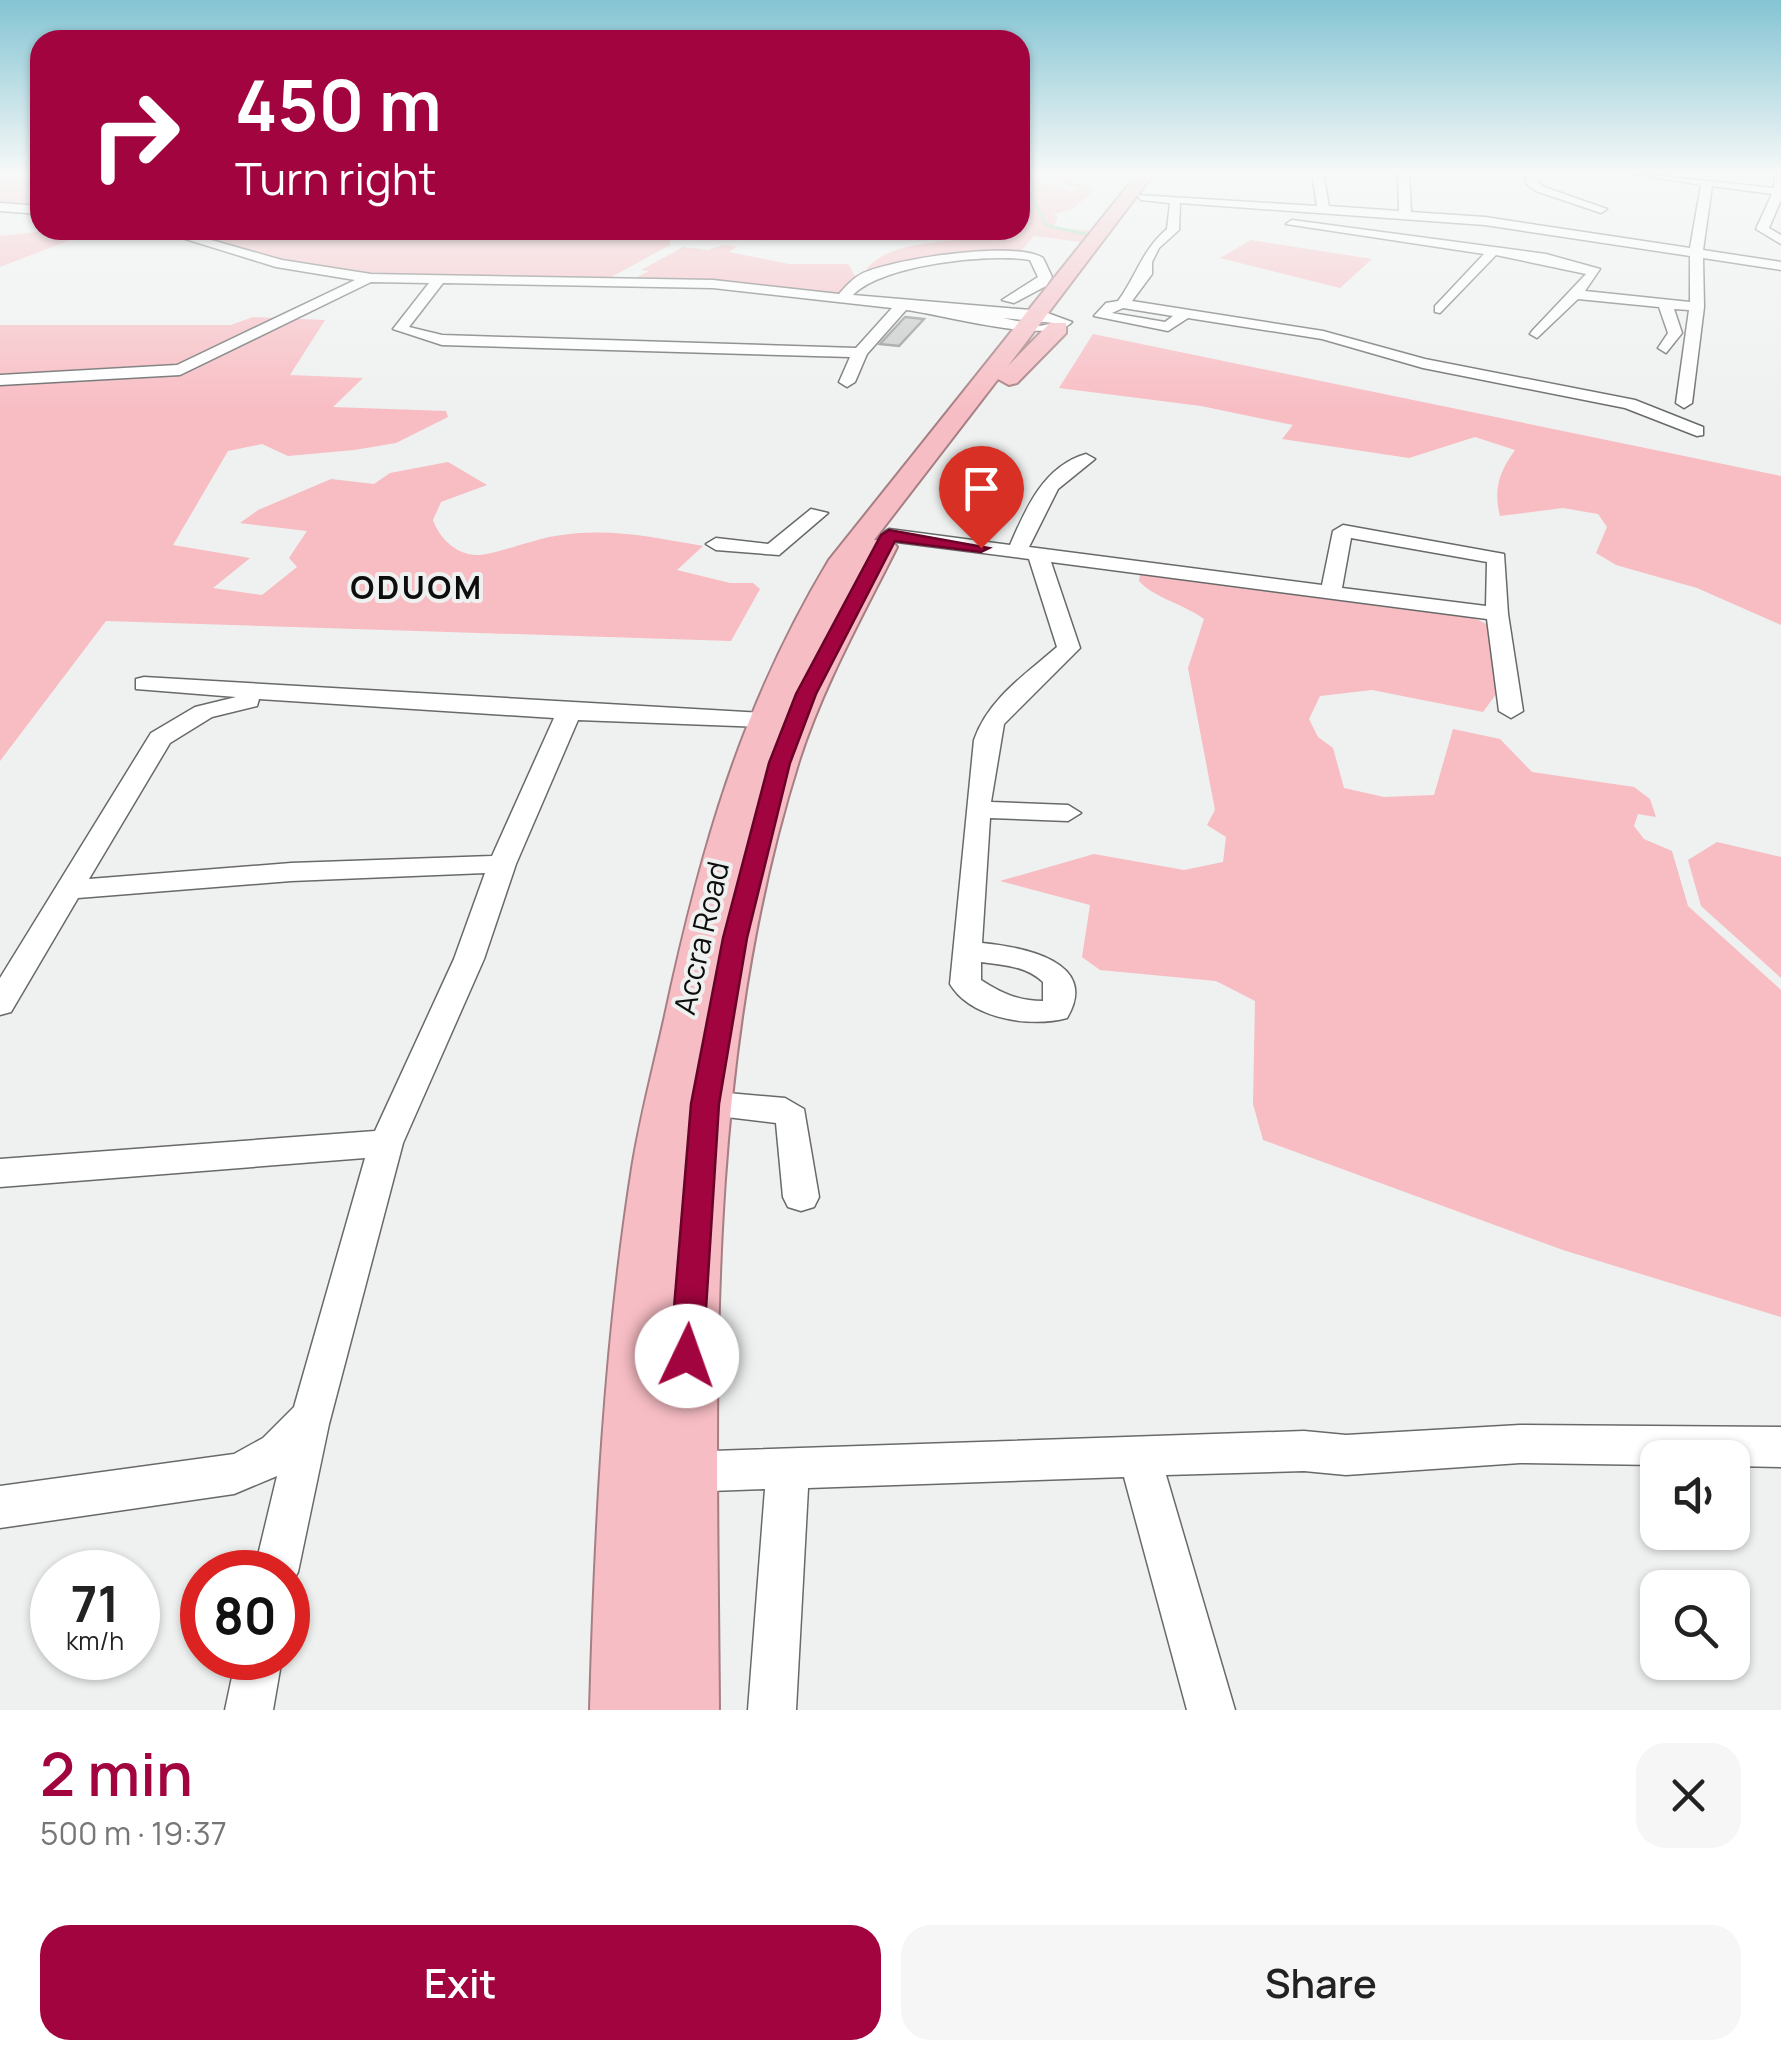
<!DOCTYPE html>
<meta charset="utf-8">
<style>
:root{--surface:#fff;--page:#f6f6f6;--text:#222;--muted:#767676;--accent:#a1043e}
body{margin:0;font-family:Manrope,sans-serif;background:var(--page);color:var(--text);height:100vh;display:flex;flex-direction:column;font-size:38px;white-space:nowrap}
*{box-sizing:border-box;margin:0}
p{font-size:32px;color:var(--muted)}
.icon{flex:none;width:55px;height:55px;fill:none;stroke:currentColor;stroke-width:2;stroke-linecap:round;stroke-linejoin:round}
.map{position:relative;height:1710px;overflow:hidden}
.details{display:flex;flex-direction:column;background:var(--surface);flex:1}
.details>*{flex:none}
.guide{position:absolute;left:30px;top:30px;width:1000px;height:210px;border-radius:30px;box-shadow:0 2px 8px #0004;background:#a1043e;color:#fff;overflow:hidden}
.tools{position:absolute;left:1640px;top:1440px;display:grid;gap:20px}
.tools a{display:grid;place-items:center;width:110px;height:110px;border-radius:20px;background:var(--surface);box-shadow:0 2px 8px #0004;font-size:50px}
.speed{position:absolute;left:30px;top:1550px;display:flex;gap:20px;font-size:50px;font-weight:700;text-align:center}
.speed>*{display:grid;place-content:center;width:130px;height:130px;border-radius:50%;background:var(--surface);box-shadow:0 2px 8px #0004;line-height:1}
.speed small{font-size:25px;font-weight:400}
.speed .limit{border:15px solid #d22;background:#fff;color:#111}
.pin{position:absolute;display:grid;place-items:center;width:85px;height:85px;color:#fff;margin:-102px -42px;border-radius:50% 50% 50% 0;rotate:-45deg;box-shadow:0 0 10px #0007}
.pin .icon{rotate:45deg}
.me{position:absolute;width:110px;margin:-55px;rotate:3deg;stroke-linejoin:round;filter:drop-shadow(0 0 8px #0008)}
.turn{display:flex;align-items:center;gap:35px;height:210px;padding:0 40px;font-size:45px}
.turn .icon{width:130px;height:130px;stroke-width:2.5}
.turn b{display:block;font-size:70px;line-height:85px}
.round{display:grid;place-items:center;flex:none;width:105px;height:105px;border-radius:30px;background:var(--page)}
.overview{display:flex;align-items:center;justify-content:space-between;height:170px;padding:0 40px}
h1{font-size:60px;font-weight:600;line-height:75px;color:var(--accent)}
.button{display:flex;gap:20px;margin-top:auto;padding:20px 40px}
.button a{flex:1;height:115px;border-radius:30px;background:var(--accent);color:#fff;font-size:40px;font-weight:600;line-height:115px;text-align:center}
.button a+a{background:var(--page);color:var(--text)}
.map>svg:first-child{display:block}
.green{fill:#f8bcc3}
.lines{fill:none;stroke-linecap:round;stroke-linejoin:round}
.stream{stroke:#8eddb4;stroke-width:2.5}
.building{fill:#c7cac9;stroke:#909391;stroke-width:2.5}
.minor-casing{stroke:#686a69;stroke-width:3}
.highway-casing{stroke:#a57f84;stroke-width:4}
.minor{fill:#fff;fill-rule:evenodd}
.highway{fill:#f7bdc4;fill-rule:evenodd}
.route{fill:#a1043e;stroke:#690328;stroke-width:2.5}
.labels{text-anchor:middle;stroke-width:8;stroke-linejoin:round;paint-order:stroke}
.street-label{font-size:30px;fill:#0c0d0c;stroke:#eef1ef}
.far-district-label{font-size:32px;font-weight:bold;letter-spacing:2.5px;fill:#0c0d0c;stroke:#eef1ef}
</style>
<div class="map">
<svg width="1781" height="1710" viewBox="0 0 1781 1710">
<rect width="100%" height="100%" fill="#eef1ef"/>
<g class="green">
<path d="M1074,173L1061,178L1095,190L1071,210L1054,214L1058,218L1053,227L1091,231L1080,242L1034,236L1021,251L866,269C894,238 947,245 985,235L982,230H1020V176L1072,192L1079,188L1033,175Z"/>
<path d="M40,175V208L0,206V179Z"/>
<path d="M55,230H96L0,267V236Z"/>
<path d="M177,230H692L670,238V245L604,281L387,276L296,264Z"/>
<path d="M1251,240L1372,259L1340,288L1220,258Z"/>
<path d="M723,245L737,247L729,252L789,264H848L856,278L842,289L846,292L841,295L635,278L649,271L641,270L683,247L708,250Z"/>
<path d="M253,317L325,320L290,375L363,378L333,407L446,411L448,417L396,443L354,450L288,456L262,444L228,451L173,545L250,558L213,588L262,595L297,567L289,558L307,531L240,523L258,510L331,479L374,484L390,473L448,462L487,485L441,502L433,520C439,538 457,556 479,555C496,554 535,539 555,536C607,527 652,537 703,546L677,570L730,583H753L760,589L731,641L106,621L0,761V325H231Z"/>
<path d="M1093,334L1781,476V625L1697,588L1616,565L1596,553L1607,527L1598,514L1563,508L1500,516C1493,488 1500,471 1515,450L1475,437L1409,458L1282,439L1293,425L1201,406L1059,388Z"/>
<path d="M1140,572L1463,613L1489,625L1502,686L1483,712L1372,690L1320,696L1309,719L1318,737L1333,748L1344,788L1384,797L1434,795L1453,729L1500,739L1532,772L1634,787L1650,799L1656,817L1638,814L1634,826L1644,839L1672,851L1688,906L1781,990V1317L1563,1250L1263,1140L1253,1104L1255,1001L1216,981L1100,970L1082,957L1090,905L1000,881L1094,854L1184,870L1223,862L1226,837L1207,825L1215,810L1188,668L1204,619C1184,604 1154,598 1139,581Z"/>
<path d="M1717,842L1781,857V978L1701,906L1688,860Z"/>
</g>
<g class="lines">
<path class="stream" d="M1020,183L1027,187L1046,225L1089,235"/>
</g>
<path class="building" d="M905,317L924,319L899,346L880,344Z"/>
<g class="lines">
<g class="minor-casing">
<g id="minor">
<path d="M1312,173H1323L1329,206L1399,211L1398,173H1409L1411,212L1485,217L1690,248L1701,185L1629,173L1774,188L1775,177L1781,174V200L1769,228L1781,235V244L1756,229L1772,194L1712,186L1703,250L1781,262V270L1703,258L1704,307L1692,403L1684,408L1676,403L1689,310L1674,309L1682,333L1666,353L1658,348L1668,333L1659,307L1578,299L1537,338L1530,334L1532,331L1586,274L1496,255L1440,313L1435,312V306L1484,254L1286,224L1292,220L1546,254L1600,269L1585,291L1690,302V256L1485,225L1180,203L1179,230L1159,248L1152,262V274L1132,301L1323,331L1425,359L1635,400L1703,427V435L1697,436L1625,408L1423,368L1322,339L1188,318L1168,331L1094,316L1106,303L1118,301C1137,275 1142,250 1167,229L1170,203L1141,200L1137,195L1317,206ZM1123,308L1173,316L1165,322L1112,313Z"/>
<path d="M1526,173H1537L1538,182L1544,187L1607,209L1601,213L1536,191L1526,183Z"/>
<path d="M0,203L40,206V214L0,211Z"/>
<path d="M156,230H176L282,260L371,274L713,280L839,294C846,286 853,278 863,273C895,259 1014,240 1043,258L1052,277L1046,286L1014,303L1002,300L1038,277L1030,260C988,253 882,265 853,295L1042,311L1072,322C1051,346 942,314 906,310L867,354L855,382L847,387L839,382L850,357L442,345L393,329L429,283L371,282L180,375L0,385V375L177,365L355,280L276,267ZM443,283L713,288L892,308L856,348L442,335L409,327ZM1003,318L1054,323L1040,326Z"/>
<path d="M1086,454L1095,459L1058,489L1029,547L1322,585L1333,531L1343,525L1504,554L1508,614L1523,711L1511,718L1499,711L1487,619L1051,562L1080,648L1004,724L991,802L1068,805L1081,813L1068,821L990,818L982,943C1022,947 1101,961 1067,1018C1031,1028 971,1019 950,984L974,740C988,699 1026,674 1057,647L1029,559L889,541L879,535L889,529L1010,545C1026,508 1044,466 1086,454ZM1351,538L1487,562L1486,606L1342,588ZM981,962C1004,965 1026,966 1043,982V1001C1018,1001 1001,993 981,980Z"/>
<path d="M811,509L828,513L779,555L716,550L706,544L716,538L768,544Z"/>
<path d="M144,677L763,713L775,720L763,727L578,720L516,864L484,959L403,1143L329,1424L298,1572L288,1590V1572H254L277,1476L234,1494L0,1528V1486L234,1454L263,1438L294,1407L365,1158L0,1187V1159L375,1131L454,959L485,873L291,881L78,898L11,1012L0,1015V978L151,733L195,707L236,697L136,689V679ZM259,699L554,718L492,856L291,863L89,879L170,743L212,717L257,706Z"/>
<path d="M705,1091L785,1098L804,1109L819,1197L814,1207L801,1211L788,1207L783,1197L776,1123L693,1113L688,1104L693,1095Z"/>
<path d="M1520,1425L1781,1427V1467L1732,1466V1458H1658V1465L1520,1463L1346,1475L1304,1471L1166,1475L1235,1710H1187L1124,1477L808,1488L796,1710H748L765,1489L683,1492L668,1486L662,1472L668,1458L683,1452L1304,1431L1346,1435Z"/>
<path d="M236,1658H282L273,1710H225Z"/>
</g>
</g>
<g class="highway-casing">
<path id="highway" d="M1138,173H1154L1008,366L1050,323H1066V333L1017,383L1009,385L998,379L874,540L892,541L897,547C862,617 823,686 799,761C702,1068 717,1392 719,1710H590C595,1529 604,1347 632,1168C640,1118 653,1069 664,1020C700,852 740,708 829,560Z"/>
</g>
<use href="#minor" class="minor"/>
<use href="#highway" class="highway"/>
</g>
<linearGradient id="sky" x2="0" y2="1"><stop stop-color="#84c4d3"/><stop offset="0.42" stop-color="#f7f9f8"/><stop offset="1" stop-color="#f7f9f8" stop-opacity="0"/></linearGradient>
<rect width="1781" height="412" fill="url(#sky)"/>
<path class="route" d="M889,530L989,548L981,552L895,541L816,694L790,763L747,938L719,1104L703,1356L698,1367L687,1371L675,1367L670,1356L691,1104L723,938L769,763L796,694L881,535Z"/>
<g class="labels">
<g class="street-label">
<text transform="translate(702 938) rotate(-77)" y="10">Accra Road</text>
</g>
<g class="far-district-label">
<text x="417" y="599">ODUOM</text>
</g>
</g>
</svg>
<div class="tools">
<a><svg class="icon" aria-label="sound" viewBox="0 0 24 24"><path d="M4 9h4l5-4v14l-5-4H4zM17 9q2 3 0 6"/></svg></a>
<a><svg class="icon" aria-label="search" viewBox="0 0 24 24"><circle cx="10" cy="10" r="6"/><path d="M15 15l6 6"/></svg></a>
</div>
<div class="speed"><div>71<small>km/h</small></div><div class="limit">80</div></div>
<div class="pin" style="left:981px;top:548px;background:#d93025"><svg class="icon" aria-label="arrive" viewBox="0 0 24 24"><path d="M6 21V4h12l-3 4 3 4H6"/></svg></div>
<svg class="me" style="left:687px;top:1356px" viewBox="-20 -20 40 40"><circle r="19" fill="#fff"/><path d="M0-13L10 11 0 6-10 11z" fill="#a1043e"/></svg>
<div class="guide">
<div class="turn"><svg class="icon" aria-label="right" viewBox="0 0 24 24"><path d="M7 20v-9h11M14 6l5 5-5 5"/></svg><div><b>450 m</b>Turn right</div></div>
</div>
</div>
<section class="details">
<div class="overview"><div><h1>2 min</h1><p>500 m · 19:37</p></div><a class="round"><svg class="icon" aria-label="close" viewBox="0 0 24 24"><path d="M6 6l12 12M18 6L6 18"/></svg></a></div>
<div class="button"><a>Exit</a><a>Share</a></div>
</section>
